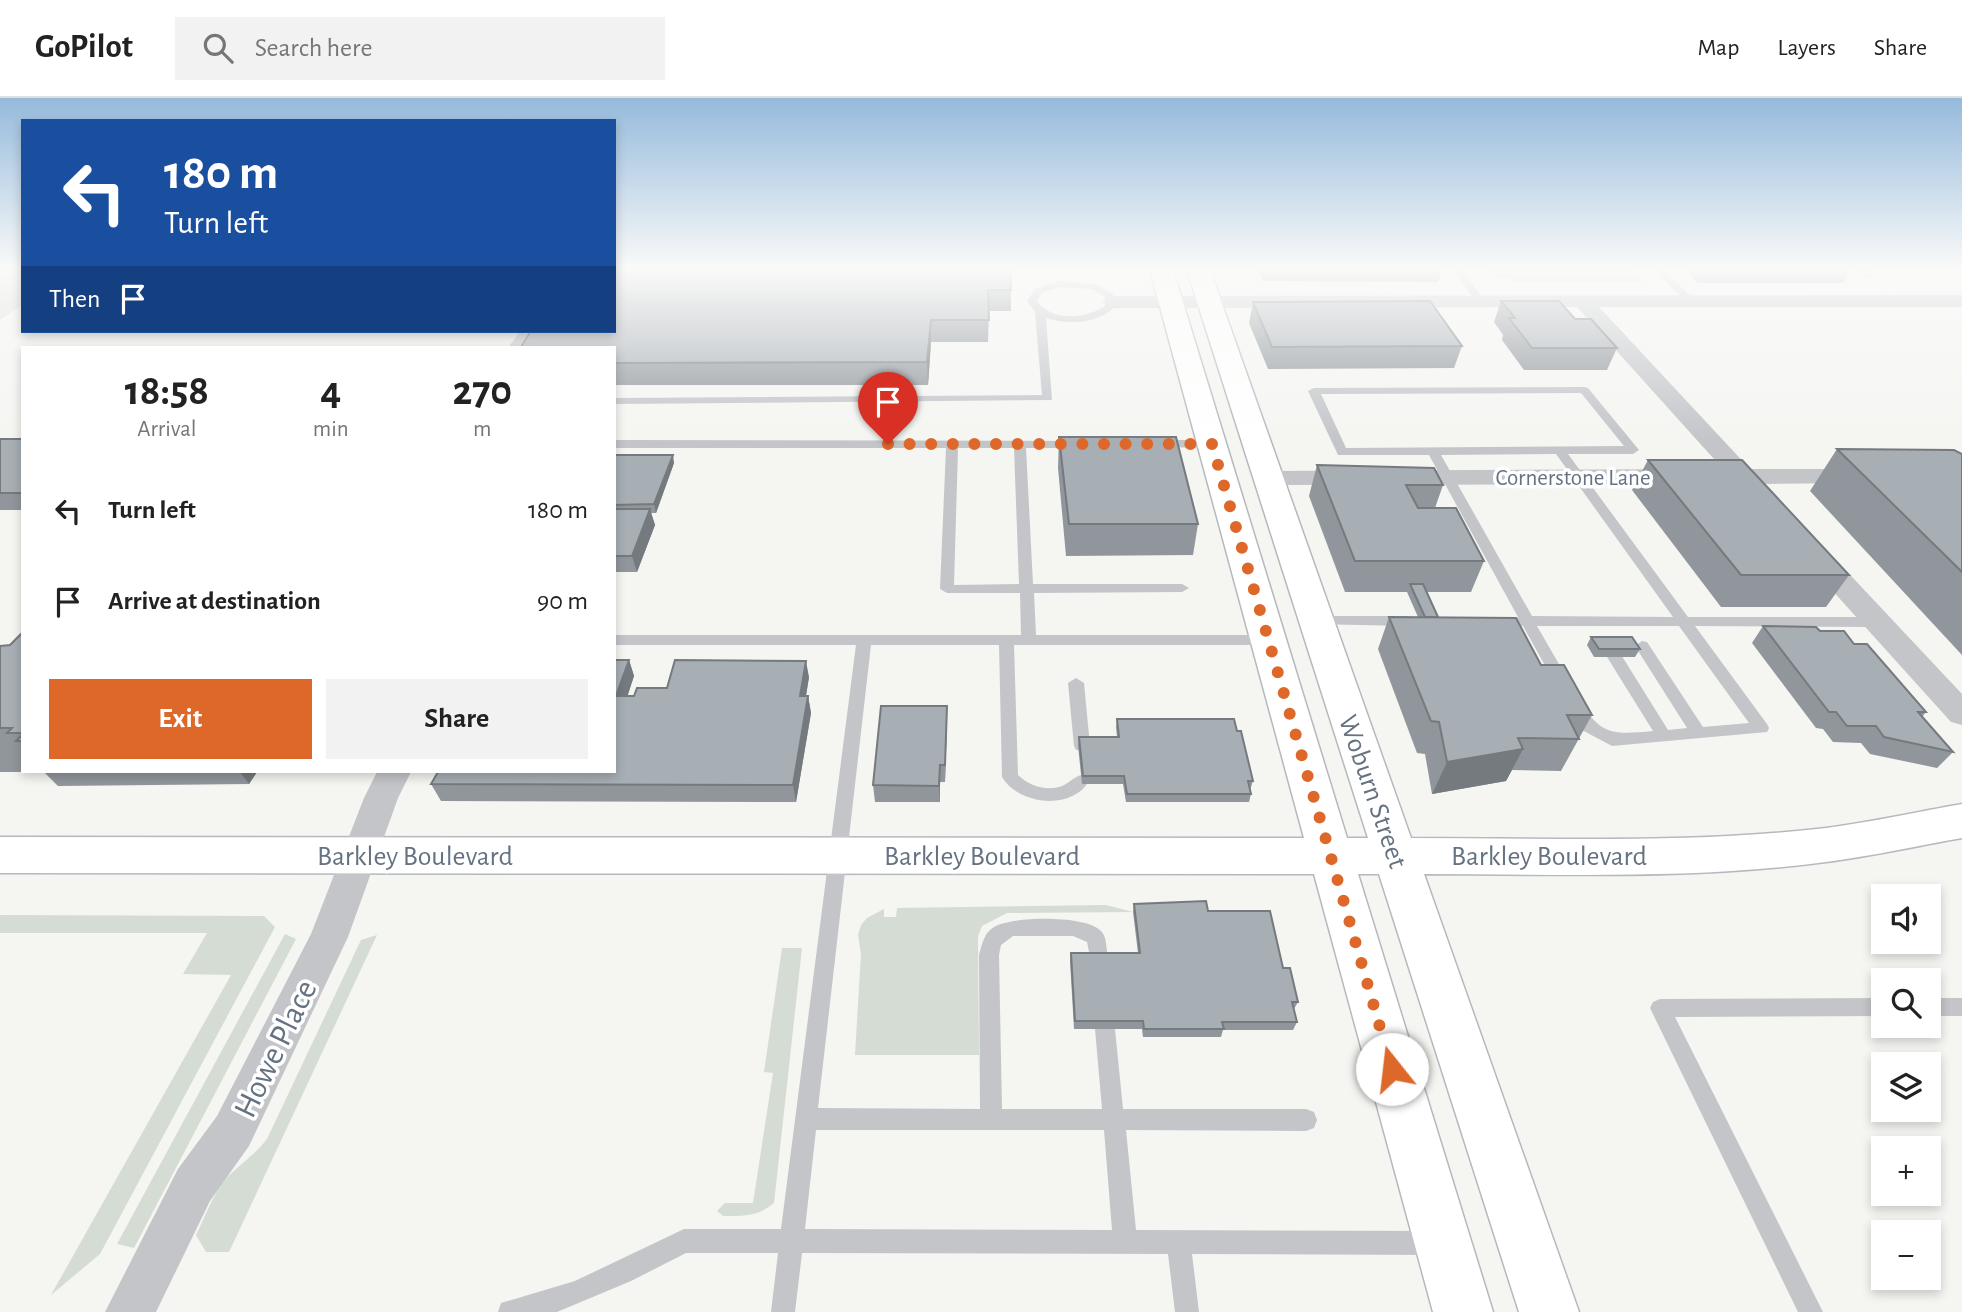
<!DOCTYPE html>
<meta charset="utf-8">
<style>
:root{--surface:#fff;--page:#f2f2f2;--text:#222;--muted:#767676;--line:#e0e0e0;--accent:#de6829}
body{margin:0;font-family:"Alegreya Sans",sans-serif;background:var(--page);color:var(--text);height:100vh;display:flex;flex-direction:column;font-size:26px;white-space:nowrap}
*{box-sizing:border-box;margin:0}
p{font-size:23px;color:var(--muted)}
.icon{flex:none;width:38px;height:38px;fill:none;stroke:currentColor;stroke-width:2;stroke-linecap:round;stroke-linejoin:round}
.map{position:relative;flex:1;overflow:hidden}
.sheet{position:absolute;left:21px;top:248px;width:595px;height:427px;display:flex;flex-direction:column;background:var(--surface);border-radius:0px;box-shadow:0 4px 10px #0003}
.sheet>*{flex:none}
.top-card{position:absolute;left:21px;top:21px;width:595px;height:214px;border-radius:0px;box-shadow:0 4px 10px #0003;background:#1a4fa0;color:#fff;overflow:hidden}
.fabs{position:absolute;left:1871px;top:786px;display:grid;gap:14px}
.fabs a{display:grid;place-items:center;width:70px;height:70px;border-radius:0px;background:var(--surface);box-shadow:0 4px 10px #0003;font-size:35px}
.pin{position:absolute;display:grid;place-items:center;width:60px;height:60px;color:#fff;margin:-72px -30px;border-radius:50% 50% 50% 0;rotate:-45deg;box-shadow:0 0 7px #0007}
.pin .icon{rotate:45deg}
.me{position:absolute;width:77px;margin:-38px;rotate:344deg;stroke-linejoin:round;filter:drop-shadow(0 0 5px #0008)}
.turn{display:flex;align-items:center;gap:24px;height:147px;padding:0 28px;font-size:32px}
.turn .icon{width:91px;height:91px;stroke-width:2.5}
.turn b{display:block;font-size:49px;line-height:60px}
.then{display:flex;align-items:center;height:66px;padding:0 28px;background:#0003;gap:14px;font-size:26px}
.eta{display:flex;justify-content:space-evenly;align-items:center;height:119px;text-align:center}
.eta b{font-size:42px;font-weight:700;line-height:49px}
.cta{display:flex;gap:14px;margin-top:auto;padding:14px 28px}
.cta a{flex:1;height:80px;border-radius:0px;background:var(--accent);color:#fff;font-size:28px;font-weight:700;line-height:80px;text-align:center}
.cta a+a{background:var(--page);color:var(--text)}
ul{padding:0;list-style:none}
li{display:flex;align-items:center;gap:21px;height:91px;padding:0 28px}
li div{flex:1}
li b{display:block;font-size:26px}
li em{font-style:normal}
header{display:flex;align-items:center;gap:42px;box-sizing:border-box;height:98px;padding:0 35px;background:var(--surface);border-bottom:2px solid var(--line)}
header strong{font-size:33px}
nav{display:flex;gap:38px;margin-inline-start:auto;font-size:24px}
.search{width:490px;height:63px;background:var(--page);display:flex;align-items:center;gap:18px;box-sizing:border-box;padding:0 24px;border-radius:0px;color:var(--muted);font-size:26px}
.map>svg:first-child{display:block}
.green{fill:#d5dcd3}
.lines{fill:none;stroke-linecap:round;stroke-linejoin:round}
.secondary-casing{stroke:#b5b9be;stroke-width:3}
.lane{fill:#c3c5c9;fill-rule:evenodd}
.street{fill:#c3c5c9;fill-rule:evenodd}
.secondary{fill:#fff;fill-rule:evenodd}
.wall{fill:#90969b}
.shaded-wall{fill:#757a7e}
.building{fill:#a7aeb4;stroke:#757a7e;stroke-width:2}
.route{stroke:#de6829;stroke-width:12;stroke-dasharray:0 21.6}
.labels{text-anchor:middle;stroke-width:7;stroke-linejoin:round;paint-order:stroke}
.far-street-label{font-size:23px;fill:#657282;stroke:#fff}
.street-label{font-size:28px;fill:#657282;stroke:#fff}
.near-street-label{font-size:33px;fill:#657282;stroke:#fff}
</style>
<header>
<strong>GoPilot</strong>
<div class="search"><svg class="icon" aria-label="search" viewBox="0 0 24 24"><circle cx="10" cy="10" r="6"/><path d="M15 15l6 6"/></svg>Search here</div>
<nav><a>Map</a><a>Layers</a><a>Share</a></nav>
</header>
<div class="map">
<svg width="1962" height="1214" viewBox="0 0 1962 1214">
<rect width="100%" height="100%" fill="#f5f5f2"/>
<g class="green">
<path d="M0,172H23V206L0,222Z"/>
<path d="M1490,172H1631L1643,184H1514L1511,180H1496Z"/>
<path d="M1106,807L1133,814L1007,815L982,828L978,838L979,957H855L861,856L858,837L861,827L867,820L884,811V819H896L897,810Z"/>
<path d="M0,817L264,818L275,829L100,1156L51,1197L231,877L183,876L207,835H0Z"/>
<path d="M285,836L296,841L134,1150L117,1146Z"/>
<path d="M377,837L229,1154H206L196,1137C205,1119 212,1099 224,1083C237,1068 254,1058 267,1041L361,842Z"/>
<path d="M782,850H802L774,1105C757,1119 744,1118 723,1118L717,1113L725,1105H753L773,975L764,974Z"/>
</g>
<g class="lines">
<g class="secondary-casing">
<path id="secondary" d="M1150,172H1173L1347,740H1368L1187,172H1210L1411,740C1549,740 1689,746 1826,730C1871,724 1917,714 1962,706V740C1917,748 1872,758 1826,764C1694,782 1557,776 1424,776L1579,1214H1519L1379,776H1358L1493,1214H1433L1314,776L0,775V739L1304,740Z"/>
</g>
<g class="lane">
<path d="M1453,172H1462L1485,203L1483,205H1477Z"/>
<path d="M1653,172H1663L1694,201V205H1688Z"/>
<path d="M1857,172H1867L1875,179L1867,181Z"/>
<path d="M1058,183L1095,186L1113,196L1115,209C1097,226 1068,227 1046,220L1052,302L614,306V300L1042,297L1035,214L1027,203L1035,191ZM1059,189L1092,191L1105,199V208C1085,221 1052,224 1037,203L1042,195Z"/>
<path d="M520,233H530L518,250H508Z"/>
<path d="M1584,289L1588,290L1639,352L1633,356H1568L1688,519H1877L1884,524L1877,529L1695,528L1767,626L1769,630L1767,634L1612,648L1580,631L1568,609L1576,603L1582,605C1601,639 1617,636 1653,633L1607,559L1615,554L1620,555L1668,632L1687,630L1635,548L1642,543L1647,544L1703,629L1749,625L1679,528H1537L1571,587L1563,592L1558,591L1523,528L1514,526L1512,523L1518,519L1429,357H1338L1308,293L1314,290ZM1581,295L1624,348L1346,350L1321,296ZM1556,356L1673,519L1532,518L1441,357Z"/>
<path d="M614,342L1085,343V349L1081,350H1026L1033,486H1182L1189,490L1182,494L1034,495L1036,537H1268L1275,542L1268,547H1014L1018,677C1030,689 1051,695 1066,686C1072,682 1075,679 1081,677L1087,678L1089,683C1072,713 1018,707 1002,679L999,547H871L818,1010L980,1011L979,857C982,846 984,835 994,829C1012,818 1086,817 1101,833C1106,838 1106,846 1107,853C1108,860 1109,863 1106,869L1099,872L1092,869L1087,844L1073,838H1013L1001,847L999,857L1002,1011H1102L1095,931L1098,924L1105,922L1112,924L1115,931L1123,1011H1306L1314,1014L1317,1022L1314,1030L1306,1033L1126,1032L1136,1132L1434,1133L1442,1137L1446,1145L1442,1153L1434,1157L1192,1156L1199,1214H1175L1168,1156L802,1155L795,1214H771L778,1155H686L631,1183L557,1214H498L501,1205L575,1183L684,1131H781L856,547H614V537H1021L1020,495H947L940,491L946,350H614ZM958,350H1014L1019,486L954,487ZM816,1032H1104L1112,1132L805,1131Z"/>
<path d="M1159,342H1212L1218,346L1212,350L1155,349V343Z"/>
<path d="M1316,518H1408L1415,523L1408,528L1311,526L1309,523Z"/>
<path d="M1076,580L1084,585L1090,648L1088,652H1076L1074,648L1068,585Z"/>
<path d="M1883,900V918L1675,919L1823,1214H1798L1650,910L1653,904L1660,901Z"/>
<rect x="1928" y="900" width="34" height="18"/>
</g>
<g class="street">
<path d="M1962,197V209H1599L1750,371H1861L1870,373L1873,378L1870,383L1861,385L1763,386L1761,393C1749,396 1744,394 1736,386L1268,387L1259,385L1256,380L1259,375L1268,373L1723,371L1577,209L1112,210L1102,204L1112,198Z"/>
<path d="M1813,446L1823,448L1962,596V627L1951,624L1803,460L1800,454L1803,448Z"/>
<path d="M377,674H411L398,700L348,839L249,1048L210,1103L156,1214H105L178,1071L217,1018L311,836L364,700Z"/>
</g>
<use href="#secondary" class="secondary"/>
</g>
<g class="wall">
<path d="M614,172L1011,192V213H989L988,244H931L928,287H614Z"/>
<path d="M1258,172H1442L1438,184L1263,183Z"/>
<path d="M1685,172H1850L1843,185H1698Z"/>
<path d="M1501,203L1575,221L1617,250L1607,272H1524L1502,242L1503,237L1494,224Z"/>
<path d="M1253,204L1462,248L1454,270L1268,271L1249,225Z"/>
<path d="M1059,339L1198,426L1193,457L1066,458L1058,370Z"/>
<rect x="0" y="341" width="23" height="71"/>
<path d="M1837,351L1962,356V557L1810,393Z"/>
<path d="M614,357L674,365L656,415H651L655,427L637,474H614Z"/>
<path d="M1648,362L1849,477L1826,509H1721L1632,392Z"/>
<path d="M1317,367L1443,387L1435,410L1484,463L1471,494H1427L1438,519L1541,567L1592,617L1561,673L1512,672L1506,683L1432,696L1425,656L1417,655L1378,551L1389,519H1418L1407,494H1345L1309,398Z"/>
<path d="M1763,528L1820,533L1854,546L1926,614L1922,619L1953,654L1937,670L1870,656L1861,645L1833,644L1823,631L1816,630L1752,545Z"/>
<path d="M23,534V674H257L249,686L58,688L44,674H0V548L10,547Z"/>
<path d="M1591,539L1640,551L1635,559H1594L1587,547Z"/>
<path d="M629,562L634,578L627,598H634L667,590L809,579L806,598H808L811,615L796,704L441,703L431,686Z"/>
<path d="M947,608L945,684H940V704H875L873,687Z"/>
<path d="M1117,621L1237,633L1253,683L1250,692L1251,696L1249,704H1126L1123,686H1082L1078,648L1079,639H1117L1116,629Z"/>
<path d="M1134,806L1208,813L1298,904L1294,911L1297,924L1293,932H1223L1221,939H1143L1142,931H1074L1070,863L1071,855H1138L1133,814Z"/>
</g>
<g class="shaded-wall">
<path d="M931,222V244L928,287L927,264Z"/>
<path d="M673,357L674,365L656,415L654,406Z"/>
<path d="M650,411L655,427L637,474L632,458Z"/>
<path d="M629,562L634,578L622,615L616,598Z"/>
<path d="M806,563L809,579L803,615L800,598Z"/>
<path d="M808,598L811,615L796,704L793,687Z"/>
<path d="M947,608V625L945,684V667Z"/>
<path d="M1523,651L1506,683L1432,696L1447,664Z"/>
<path d="M940,667V704L939,688Z"/>
<path d="M240,674H257L249,686Z"/>
</g>
<g class="building">
<path d="M614,172H1010L1011,192H988L989,222H931L927,264L614,265V250H520L531,233H614Z"/>
<path d="M1430,203L1462,248L1272,249L1253,204Z"/>
<path d="M1501,203H1559L1575,221H1591L1617,250H1532L1509,220H1515Z"/>
<path d="M1059,339H1176L1198,426H1069Z"/>
<rect x="0" y="341" width="23" height="54"/>
<path d="M1837,351L1954,352L1962,356V474Z"/>
<path d="M614,357H673L654,406L614,407Z"/>
<path d="M1648,362H1742L1849,477H1741Z"/>
<path d="M1317,367L1434,370L1443,387H1406L1418,410H1456L1484,463H1355Z"/>
<path d="M614,411H650L632,458H614Z"/>
<path d="M1410,486H1423L1438,519H1425Z"/>
<path d="M1389,519L1516,520L1541,567H1564L1592,617H1567L1579,641L1518,640L1523,651L1447,664L1439,624L1431,623Z"/>
<path d="M1763,528L1816,529L1820,533H1844L1854,546H1867L1926,614H1918L1953,654L1884,639L1876,628H1847L1836,614H1829Z"/>
<path d="M23,534V635H7L12,630H0V548L10,547Z"/>
<path d="M1591,539H1632L1640,551H1599Z"/>
<path d="M614,562H629L616,598H634L637,590H667L675,562L806,563L800,598H808L793,687L431,686L438,674H614Z"/>
<path d="M881,608H947L945,667H940L939,688L873,687Z"/>
<path d="M1117,621H1234L1237,633H1241L1253,683H1248L1251,696H1127L1124,678H1083L1079,639H1119Z"/>
<path d="M23,636V643H16Z"/>
<path d="M1206,803L1208,813H1270L1283,870H1290L1298,904H1292L1297,924H1222L1224,931H1144L1143,923H1075L1071,855H1140L1134,806Z"/>
</g>
<linearGradient id="sky" x2="0" y2="1"><stop stop-color="#95badc"/><stop offset="0.5" stop-color="#fafaf9"/><stop offset="1" stop-color="#fafaf9" stop-opacity="0"/></linearGradient>
<rect width="1962" height="342" fill="url(#sky)"/>
<g class="lines">
<path class="route" d="M888,346H1212L1392,971"/>
</g>
<g class="labels">
<g class="far-street-label">
<text x="1573" y="387">Cornerstone Lane</text>
</g>
<g class="street-label">
<text transform="translate(1374 693) rotate(71)" y="10">Woburn Street</text>
<text x="415" y="767">Barkley Boulevard</text>
<text x="982" y="767">Barkley Boulevard</text>
<text x="1549" y="767">Barkley Boulevard</text>
</g>
<g class="near-street-label">
<text transform="translate(274 950) rotate(-64)" y="12">Howe Place</text>
</g>
</g>
</svg>
<div class="fabs">
<a><svg class="icon" aria-label="sound" viewBox="0 0 24 24"><path d="M4 9h4l5-4v14l-5-4H4zM17 9q2 3 0 6"/></svg></a>
<a><svg class="icon" aria-label="search" viewBox="0 0 24 24"><circle cx="10" cy="10" r="6"/><path d="M15 15l6 6"/></svg></a>
<a><svg class="icon" aria-label="layers" viewBox="0 0 24 24"><path d="M12 4l9 5-9 5-9-5zM3 14l9 5 9-5"/></svg></a>
<a>+</a>
<a>−</a>
</div>
<div class="pin" style="left:888px;top:346px;background:#d93025"><svg class="icon" aria-label="arrive" viewBox="0 0 24 24"><path d="M6 21V4h12l-3 4 3 4H6"/></svg></div>
<svg class="me" style="left:1392px;top:971px" viewBox="-20 -20 40 40"><circle r="19" fill="#fff"/><path d="M0-13L10 11 0 6-10 11z" fill="#de6829"/></svg>
<div class="top-card">
<div class="turn"><svg class="icon" aria-label="left" viewBox="0 0 24 24"><path d="M17 20v-9H6M10 6l-5 5 5 5"/></svg><div><b>180 m</b>Turn left</div></div>
<div class="then">Then<svg class="icon" aria-label="arrive" viewBox="0 0 24 24"><path d="M6 21V4h12l-3 4 3 4H6"/></svg></div>
</div>
<section class="sheet">
<div class="eta">
<div><b>18:58</b><p>Arrival</p></div>
<div><b>4</b><p>min</p></div>
<div><b>270</b><p>m</p></div>
</div>
<ul>
<li><svg class="icon" aria-label="left" viewBox="0 0 24 24"><path d="M17 20v-9H6M10 6l-5 5 5 5"/></svg><div><b>Turn left</b></div><em>180 m</em></li>
<li><svg class="icon" aria-label="arrive" viewBox="0 0 24 24"><path d="M6 21V4h12l-3 4 3 4H6"/></svg><div><b>Arrive at destination</b></div><em>90 m</em></li>
</ul>
<div class="cta"><a>Exit</a><a>Share</a></div>
</section>
</div>
